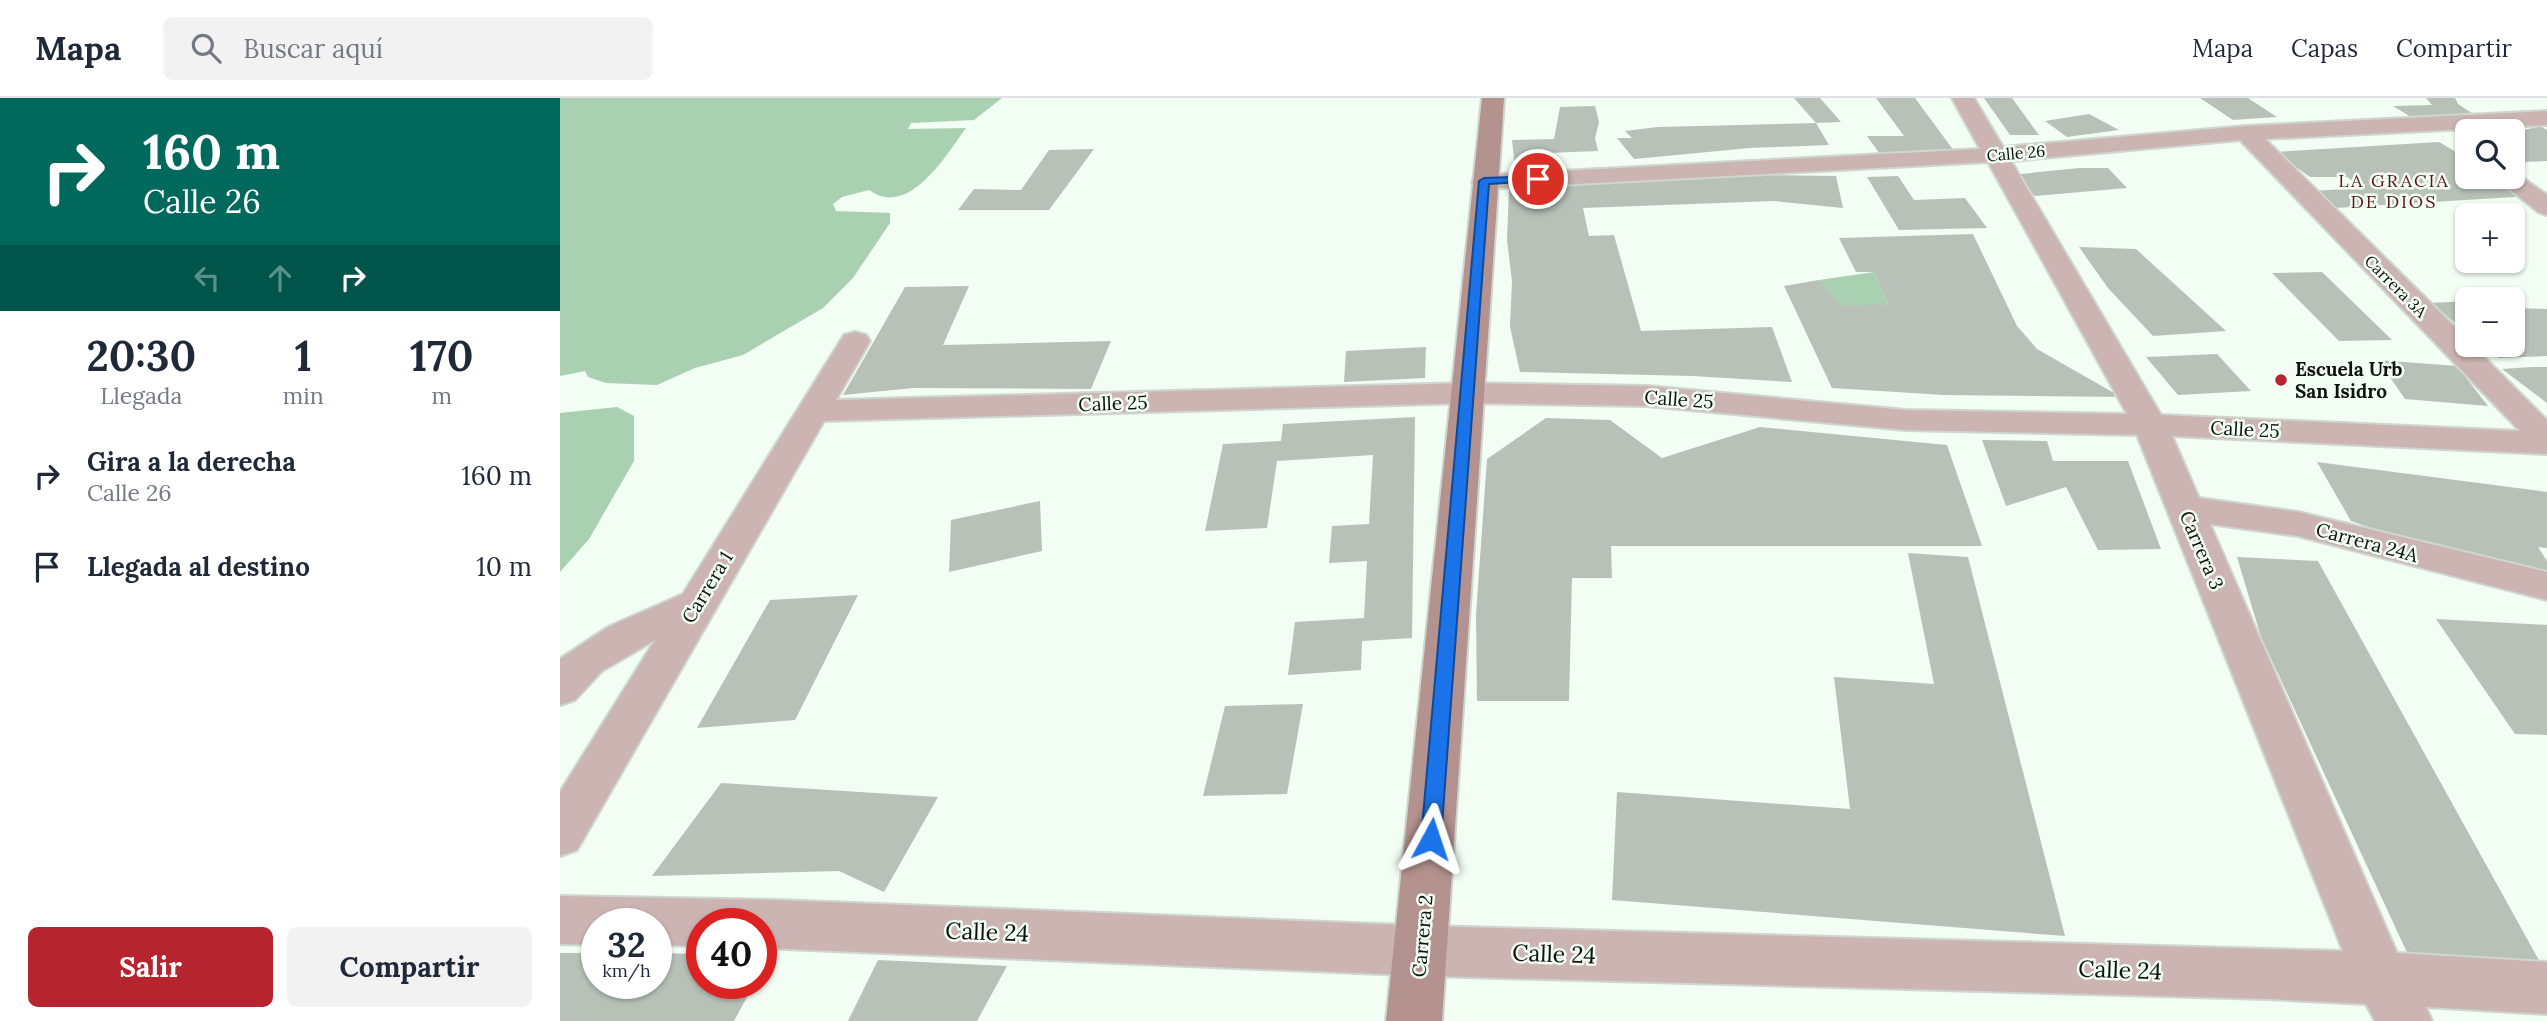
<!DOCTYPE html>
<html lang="es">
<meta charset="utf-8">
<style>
:root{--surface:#fff;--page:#f2f2f3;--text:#1f2937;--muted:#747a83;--line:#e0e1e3;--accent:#b5242f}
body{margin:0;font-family:Lora,serif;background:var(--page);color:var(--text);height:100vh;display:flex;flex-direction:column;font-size:26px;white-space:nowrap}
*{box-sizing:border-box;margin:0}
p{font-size:23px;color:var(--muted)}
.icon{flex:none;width:38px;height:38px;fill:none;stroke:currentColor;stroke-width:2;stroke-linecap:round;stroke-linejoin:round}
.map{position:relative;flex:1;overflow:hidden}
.details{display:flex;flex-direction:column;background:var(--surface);width:560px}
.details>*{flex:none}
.hud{background:#00695c;color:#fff;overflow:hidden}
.controls{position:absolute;left:1895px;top:21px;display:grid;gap:14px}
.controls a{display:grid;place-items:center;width:70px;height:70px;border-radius:10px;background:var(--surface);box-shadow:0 2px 5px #0004;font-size:35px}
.speed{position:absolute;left:21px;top:810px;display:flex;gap:14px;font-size:35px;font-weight:700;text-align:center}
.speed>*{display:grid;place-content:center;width:91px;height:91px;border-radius:50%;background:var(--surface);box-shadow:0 2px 5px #0004;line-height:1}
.speed small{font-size:18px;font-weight:400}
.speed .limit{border:10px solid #d22;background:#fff;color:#111}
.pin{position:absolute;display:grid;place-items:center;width:60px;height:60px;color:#fff;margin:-30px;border:4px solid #fff;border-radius:50%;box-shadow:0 2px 7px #0007}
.me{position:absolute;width:77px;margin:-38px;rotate:5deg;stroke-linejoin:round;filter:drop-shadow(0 0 5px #0008)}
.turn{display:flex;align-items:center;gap:24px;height:147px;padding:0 28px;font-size:32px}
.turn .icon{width:91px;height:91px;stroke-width:2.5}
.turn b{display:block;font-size:49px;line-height:60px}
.lanes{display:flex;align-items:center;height:66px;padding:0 28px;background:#0003;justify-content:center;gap:35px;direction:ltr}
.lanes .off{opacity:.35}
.eta{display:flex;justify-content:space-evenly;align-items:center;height:119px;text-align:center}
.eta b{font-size:42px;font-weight:700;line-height:49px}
.button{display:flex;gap:14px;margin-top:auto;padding:14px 28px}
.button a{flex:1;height:80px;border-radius:10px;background:var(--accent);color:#fff;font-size:28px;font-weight:700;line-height:80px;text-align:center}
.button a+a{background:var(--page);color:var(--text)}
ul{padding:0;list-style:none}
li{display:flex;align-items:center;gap:21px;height:91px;padding:0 28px}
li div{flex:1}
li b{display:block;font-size:26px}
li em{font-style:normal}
header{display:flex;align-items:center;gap:42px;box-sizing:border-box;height:98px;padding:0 35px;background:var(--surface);border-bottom:2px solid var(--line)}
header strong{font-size:33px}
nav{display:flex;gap:38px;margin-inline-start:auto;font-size:24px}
.search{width:490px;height:63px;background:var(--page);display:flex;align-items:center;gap:18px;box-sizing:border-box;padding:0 24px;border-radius:10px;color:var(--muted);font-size:26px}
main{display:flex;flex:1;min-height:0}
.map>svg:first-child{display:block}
.water{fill:#a9d0b0}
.building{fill:#b7c1b8}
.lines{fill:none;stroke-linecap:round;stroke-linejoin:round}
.street-casing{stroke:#ced7ce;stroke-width:4}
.secondary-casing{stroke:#ced7ce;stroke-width:4}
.street{fill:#cbb4b2;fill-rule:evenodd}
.secondary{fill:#b3928f;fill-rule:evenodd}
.route{fill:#1a73e8;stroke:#114b97;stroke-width:2}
.poi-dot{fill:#b5242f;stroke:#f2fdf3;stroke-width:2.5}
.labels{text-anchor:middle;stroke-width:5;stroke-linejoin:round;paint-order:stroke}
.far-street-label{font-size:16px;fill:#0e110e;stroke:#f2fdf3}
.far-neighbourhood-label{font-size:18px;letter-spacing:2px;fill:#5b1618;stroke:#f2fdf3}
.poi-label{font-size:19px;font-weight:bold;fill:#0e110e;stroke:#f2fdf3;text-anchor:start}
.street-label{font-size:19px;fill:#0e110e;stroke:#f2fdf3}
.near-street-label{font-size:23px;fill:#0e110e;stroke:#f2fdf3}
</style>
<header>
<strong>Mapa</strong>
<div class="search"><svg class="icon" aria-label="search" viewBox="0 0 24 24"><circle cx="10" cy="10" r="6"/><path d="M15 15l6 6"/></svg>Buscar aquí</div>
<nav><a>Mapa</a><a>Capas</a><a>Compartir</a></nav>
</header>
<main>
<section class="details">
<div class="hud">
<div class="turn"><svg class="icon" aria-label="right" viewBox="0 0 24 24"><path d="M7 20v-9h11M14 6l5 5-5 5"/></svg><div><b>160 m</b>Calle 26</div></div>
<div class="lanes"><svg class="icon off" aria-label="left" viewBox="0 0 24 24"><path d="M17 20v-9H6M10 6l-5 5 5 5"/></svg><svg class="icon off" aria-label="ahead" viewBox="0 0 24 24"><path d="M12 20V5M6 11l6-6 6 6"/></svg><svg class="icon" aria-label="right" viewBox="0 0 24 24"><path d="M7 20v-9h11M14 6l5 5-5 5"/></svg></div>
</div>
<div class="eta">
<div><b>20:30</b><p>Llegada</p></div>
<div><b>1</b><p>min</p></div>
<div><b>170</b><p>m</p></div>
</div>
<ul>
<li><svg class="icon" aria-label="right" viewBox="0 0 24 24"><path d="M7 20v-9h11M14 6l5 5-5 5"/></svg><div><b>Gira a la derecha</b><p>Calle 26</p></div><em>160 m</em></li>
<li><svg class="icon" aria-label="arrive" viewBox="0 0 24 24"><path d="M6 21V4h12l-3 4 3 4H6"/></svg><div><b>Llegada al destino</b></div><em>10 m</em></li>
</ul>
<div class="button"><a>Salir</a><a>Compartir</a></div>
</section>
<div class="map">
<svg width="1987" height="923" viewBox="0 0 1987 923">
<rect width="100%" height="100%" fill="#f2fdf3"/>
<g class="water">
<path d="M0,0H442L414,22L351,25L348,31L406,30C386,57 349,121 309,92L282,99L273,106L276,113L330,115V125L293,180L263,210L183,257L135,270L97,287L46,285L28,279L25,273L0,278Z"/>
<path d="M1314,174L1328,206L1283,210L1259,182Z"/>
<path d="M57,309L74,318V363L29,441L0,474V315Z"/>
</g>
<g class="building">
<path d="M1234,0H1260L1281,24L1256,25Z"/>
<path d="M1316,0H1355L1397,57L1322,59L1307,38H1344Z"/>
<path d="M1424,0H1452L1479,37H1450Z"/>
<path d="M1640,0H1688L1717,19L1673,22Z"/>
<path d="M1866,0H1895L1898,6L1921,21L1856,22L1833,8L1872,7Z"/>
<path d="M1035,8L1039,24L1035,40L1038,53L988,55L989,68L955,69L952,42L994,41L1000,9Z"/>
<path d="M1529,16L1559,32L1507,39L1485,23Z"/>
<path d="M1256,25L1269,47L1190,50L1074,61L1057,40H1072L1065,33L1098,29Z"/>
<path d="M1980,28L1987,32V63L1962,64L1953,59V35Z"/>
<path d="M1879,44L1908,61V79H1938L1971,98L1775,110L1752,93L1802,90L1787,79H1750L1714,54Z"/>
<path d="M534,51L489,112H398L414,91L461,92L489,52Z"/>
<path d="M1519,70H1548L1567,90L1475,98L1451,77Z"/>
<path d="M1191,77L1276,78L1283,110L1214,103L1023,110L1029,138L1054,137L1081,233L1212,229L1232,284L1132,278L960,274L950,229L952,183L947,142L949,91Z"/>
<path d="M1338,78L1354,102L1405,100L1427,130L1339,132L1307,79Z"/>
<path d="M1413,136L1457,228L1477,251L1561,299L1384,297L1272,290L1224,188L1259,182L1282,208L1328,206L1314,174H1296L1279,140Z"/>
<path d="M1519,149L1576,151L1666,233L1593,238L1548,190Z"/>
<path d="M1762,174L1832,242L1779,243L1712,175Z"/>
<path d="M409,188L383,247L551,243L531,291L353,290L283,297L345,189Z"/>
<path d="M1908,203V235L1870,205Z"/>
<path d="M1953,210L1987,211V258L1939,260L1923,247H1953Z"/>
<path d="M866,249L865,280L784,284L786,253Z"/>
<path d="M1657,256L1691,293L1618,297L1586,259Z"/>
<path d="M1818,262L1897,268L1928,308L1845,301Z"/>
<path d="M1987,269V305L1942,271L1972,269Z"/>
<path d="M855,319L852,540L802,543L801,572L728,577L735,524L804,520L807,463L769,465L772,428L809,426L813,357L717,363L707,430L645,433L663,346L721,343L723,326Z"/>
<path d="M986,320L1050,322L1102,360L1200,329L1387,347L1422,448H1051L1052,480H1012L1009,603H917L916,517L927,361Z"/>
<path d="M1422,342L1487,343L1493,363H1568L1601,451L1538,452L1506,389L1446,408Z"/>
<path d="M1757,364L1987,394V450L1978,449L1987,463V474L1906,463L1791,423Z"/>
<path d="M480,403L482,453L389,474L391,422Z"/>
<path d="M1348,455L1408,459L1505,838L1052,802L1057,694L1290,711L1274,579L1374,586Z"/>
<path d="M1677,459L1758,463L1986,875L1850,861L1701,539Z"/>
<path d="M298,497L235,622L137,630L210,502Z"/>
<path d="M1876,521L1987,527V637L1955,636Z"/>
<path d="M743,606L727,696L643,698L665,608Z"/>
<path d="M161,685L378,699L324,794L279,773L92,778Z"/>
<path d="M0,855H37V886H96V855L142,856V886H194L174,923H0Z"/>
<path d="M318,862L447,868L417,923H288Z"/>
</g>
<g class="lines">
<g class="street-casing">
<g id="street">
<path d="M1392,0H1414L1443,49L1686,28L1987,13V27L1705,41L1908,242V247H1912L1987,322V356L1612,338L1639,400L1738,414L1987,474V502L1738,438L1650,426L1837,855L1987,864V916L1866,909L1872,923H1815L1806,906L1708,901L869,878L201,850V826H142V848L96,847V826H37V847L0,846V798L217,802L869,828L1783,853L1577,337L1346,332L1087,308L909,305L264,323L17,752L0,758V694L95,542L42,573L15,602L0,607V561L48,529L123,496L284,237L295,234L306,237L310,243L276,302L909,285L1087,288L1346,312L1567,316L1428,64L924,91L915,89L912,84L915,79L924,77L1420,51ZM1680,42L1960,333L1601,317L1451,63Z"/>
<path d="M1953,73L1987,97V117L1978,114L1934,79H1953Z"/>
</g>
</g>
<g class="secondary-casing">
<path id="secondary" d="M922,0H944L882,923H826Z"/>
</g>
<use href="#street" class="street"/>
<use href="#secondary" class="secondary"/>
</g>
<path class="route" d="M978,78L983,81L981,83L929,86L881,741L878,747L871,750L864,747L861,741L919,83L924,80Z"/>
<circle class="poi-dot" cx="1721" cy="282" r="7"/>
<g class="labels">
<g class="far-street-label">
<text transform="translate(1456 55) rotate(-5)" y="6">Calle 26</text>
<text transform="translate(1836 188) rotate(45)" y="6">Carrera 3A</text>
</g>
<g class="far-neighbourhood-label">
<text x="1834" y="89">LA GRACIA<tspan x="1834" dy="21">DE DIOS</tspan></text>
</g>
<g class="poi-label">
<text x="1735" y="278">Escuela Urb<tspan x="1735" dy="22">San Isidro</tspan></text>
</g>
<g class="street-label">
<text transform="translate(1119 301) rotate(4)" y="7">Calle 25</text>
<text transform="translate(553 305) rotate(-2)" y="7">Calle 25</text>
<text transform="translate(1685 331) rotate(3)" y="7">Calle 25</text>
<text transform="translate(1807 444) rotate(15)" y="7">Carrera 24A</text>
<text transform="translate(1642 452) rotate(67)" y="7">Carrera 3</text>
<text transform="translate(147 489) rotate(-59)" y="7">Carrera 1</text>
<text transform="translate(862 838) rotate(-85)" y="7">Carrera 2</text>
</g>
<g class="near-street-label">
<text transform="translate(427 834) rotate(2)" y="8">Calle 24</text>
<text transform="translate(994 856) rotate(2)" y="8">Calle 24</text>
<text transform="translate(1560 872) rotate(2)" y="8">Calle 24</text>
</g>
</g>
</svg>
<div class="controls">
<a><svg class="icon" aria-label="search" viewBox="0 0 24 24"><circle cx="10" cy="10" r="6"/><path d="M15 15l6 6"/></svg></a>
<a>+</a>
<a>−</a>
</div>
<div class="speed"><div>32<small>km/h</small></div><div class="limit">40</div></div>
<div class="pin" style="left:978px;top:81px;background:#d93025"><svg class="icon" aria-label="arrive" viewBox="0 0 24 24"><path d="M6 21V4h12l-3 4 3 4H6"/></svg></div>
<svg class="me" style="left:871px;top:741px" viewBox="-20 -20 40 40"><path d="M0-17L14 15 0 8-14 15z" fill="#1a73e8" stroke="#fff" stroke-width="4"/></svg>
</div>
</main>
